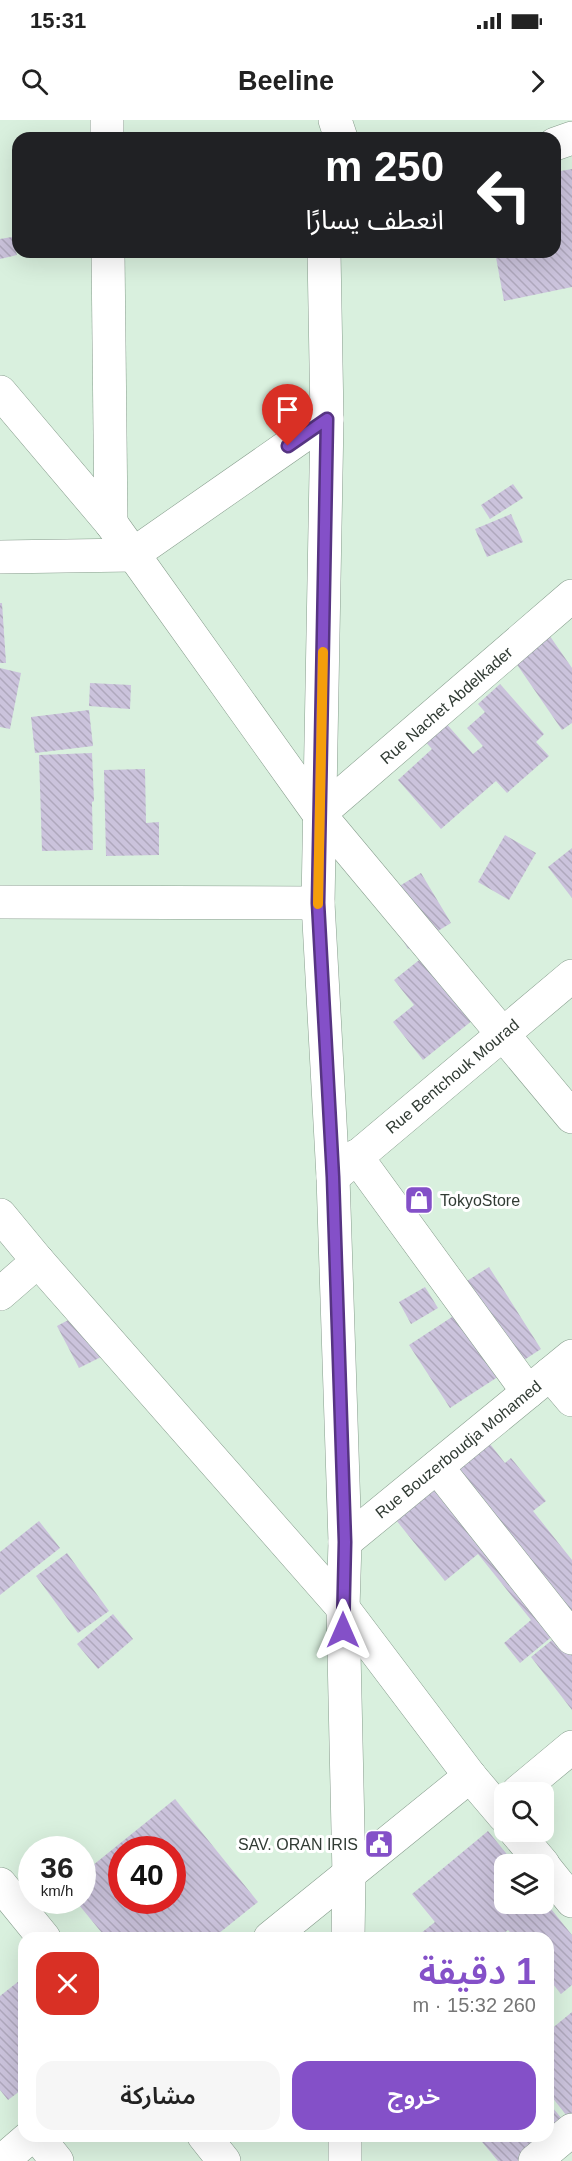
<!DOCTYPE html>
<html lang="ar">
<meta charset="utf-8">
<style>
:root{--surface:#fff;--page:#f6f6f6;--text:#222;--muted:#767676;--accent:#8450c8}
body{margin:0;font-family:Arial,"Noto Sans Arabic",sans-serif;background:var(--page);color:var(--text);direction:rtl;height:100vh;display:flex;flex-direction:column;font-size:22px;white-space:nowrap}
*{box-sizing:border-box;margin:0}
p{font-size:20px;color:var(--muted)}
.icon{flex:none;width:33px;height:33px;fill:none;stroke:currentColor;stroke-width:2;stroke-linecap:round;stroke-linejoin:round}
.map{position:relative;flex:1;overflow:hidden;direction:ltr}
.sheet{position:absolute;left:18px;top:1812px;width:536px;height:210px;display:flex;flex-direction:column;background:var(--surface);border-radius:18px;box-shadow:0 6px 24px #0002;direction:rtl}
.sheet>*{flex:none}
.guide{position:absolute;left:12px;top:12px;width:549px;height:126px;border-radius:18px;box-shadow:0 6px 24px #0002;direction:rtl;background:#202124;color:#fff;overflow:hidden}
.controls{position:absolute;left:494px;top:1662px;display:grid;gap:12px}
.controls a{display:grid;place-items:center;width:60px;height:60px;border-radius:12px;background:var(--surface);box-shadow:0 6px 24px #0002;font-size:30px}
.speed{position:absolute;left:18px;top:1716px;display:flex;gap:12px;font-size:30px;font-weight:700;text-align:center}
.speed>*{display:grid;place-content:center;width:78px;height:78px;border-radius:50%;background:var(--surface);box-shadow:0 6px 24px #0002;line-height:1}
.speed small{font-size:15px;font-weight:400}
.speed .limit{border:9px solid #d22;background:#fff;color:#111}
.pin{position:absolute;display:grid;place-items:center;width:51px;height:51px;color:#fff;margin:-62px -26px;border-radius:50% 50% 50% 0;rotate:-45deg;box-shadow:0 0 6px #0007}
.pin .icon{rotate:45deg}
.me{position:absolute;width:66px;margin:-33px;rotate:0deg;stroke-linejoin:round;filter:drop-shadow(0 0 4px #0008)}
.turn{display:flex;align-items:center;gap:21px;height:126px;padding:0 18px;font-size:27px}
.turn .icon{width:78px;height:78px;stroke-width:2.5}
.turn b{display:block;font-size:42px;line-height:51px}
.round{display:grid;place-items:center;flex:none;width:63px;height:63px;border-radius:18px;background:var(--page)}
.summary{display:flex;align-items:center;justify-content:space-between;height:102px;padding:0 18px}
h1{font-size:36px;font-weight:600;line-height:45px;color:var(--accent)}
.action{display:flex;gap:12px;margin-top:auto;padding:12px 18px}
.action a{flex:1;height:69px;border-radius:18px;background:var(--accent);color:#fff;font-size:24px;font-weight:600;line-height:69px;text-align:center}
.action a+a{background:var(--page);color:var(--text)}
.status{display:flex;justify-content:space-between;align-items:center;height:42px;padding:0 30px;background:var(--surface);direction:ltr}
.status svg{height:16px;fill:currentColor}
header{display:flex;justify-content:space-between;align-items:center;height:78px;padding:0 18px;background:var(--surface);font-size:27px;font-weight:600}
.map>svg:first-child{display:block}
.building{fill:url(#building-back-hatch);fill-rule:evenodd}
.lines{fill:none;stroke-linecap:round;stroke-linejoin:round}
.minor-casing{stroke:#879d8d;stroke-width:34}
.minor{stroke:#fff;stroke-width:33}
.route-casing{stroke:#563482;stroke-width:15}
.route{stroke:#8450c8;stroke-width:10}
.slow{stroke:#f59e0b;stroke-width:10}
.labels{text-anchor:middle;stroke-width:6;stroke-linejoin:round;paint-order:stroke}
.street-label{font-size:16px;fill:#313b34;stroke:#fff}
.poi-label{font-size:16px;fill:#313b34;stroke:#fff;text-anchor:start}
</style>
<div class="status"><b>15:31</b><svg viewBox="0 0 49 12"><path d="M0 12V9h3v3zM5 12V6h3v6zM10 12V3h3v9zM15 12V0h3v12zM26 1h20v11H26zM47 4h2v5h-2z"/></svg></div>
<header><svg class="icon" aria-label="forward" viewBox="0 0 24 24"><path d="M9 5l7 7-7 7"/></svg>Beeline<svg class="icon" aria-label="search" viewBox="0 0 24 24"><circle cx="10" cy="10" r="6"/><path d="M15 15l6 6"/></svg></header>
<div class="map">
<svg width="572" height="2041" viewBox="0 0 572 2041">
<defs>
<pattern id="building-back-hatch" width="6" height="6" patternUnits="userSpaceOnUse" patternTransform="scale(1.5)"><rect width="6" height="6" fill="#cbc3dc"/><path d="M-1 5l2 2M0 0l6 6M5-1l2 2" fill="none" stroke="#afa8bd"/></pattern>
</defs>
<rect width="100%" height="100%" fill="#d9f0de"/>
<g class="building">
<path d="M572,49V167L504,181L495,132H555V52Z"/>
<path d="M12,117L17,135L0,139V119Z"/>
<path d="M513,364L523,378L490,399L481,385Z"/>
<path d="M511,394L523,422L487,437L475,409Z"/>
<path d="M0,483H2L6,543H0Z"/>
<path d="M545,509L572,548V603L562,610L509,533Z"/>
<path d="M0,548L21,553L10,609L0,607Z"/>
<path d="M90,563L131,565L130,589L89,586Z"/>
<path d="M500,564L544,614L536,622L549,636L507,673L496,661L441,709L398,660L432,629L423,619L444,601L473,634L483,626L467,608L485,592L478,584Z"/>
<path d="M89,590L93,626L35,633L31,597Z"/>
<path d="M92,633L94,681L92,682L93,730L42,731L39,635Z"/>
<path d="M145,649L146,703L159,702V735L106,736L104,650Z"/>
<path d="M505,715L536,733L509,780L478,762Z"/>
<path d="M572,728V778L548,747Z"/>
<path d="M421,753L451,803L408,829L378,779Z"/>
<path d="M433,829L483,892L423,940L393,902L414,885L394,860Z"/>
<path d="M489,1147L541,1229L450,1288L409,1225L452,1197L440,1178Z"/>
<path d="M425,1167L438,1188L411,1204L399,1182Z"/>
<path d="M89,1189L111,1232L79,1248L57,1206Z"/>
<path d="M486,1319L505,1343L511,1338L546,1381L533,1391L572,1440V1500L520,1543L504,1523L531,1500L478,1434L445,1461L392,1395Z"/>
<path d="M39,1401L60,1428L0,1475V1432Z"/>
<path d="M67,1433L109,1491L78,1513L36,1456Z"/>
<path d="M113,1494L133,1519L98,1549L77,1524Z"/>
<path d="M572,1504V1590L531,1537Z"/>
<path d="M175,1679L258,1782L213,1818H106L75,1780H82V1754ZM122,1730H172V1780H122Z"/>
<path d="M488,1711L515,1744H504V1784H543V1779L572,1815V1865L561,1874L548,1858V1818H515L508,1810L498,1818H415L435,1802L412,1774Z"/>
<path d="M24,1857V1968L8,1980L0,1970V1876Z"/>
<path d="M572,1892V1998L570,2000L548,1972V1907L550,1910Z"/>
<path d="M548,1982L567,2005L525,2041H498L477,2016H548Z"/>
</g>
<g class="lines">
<g class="minor-casing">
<g id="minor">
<path d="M107,0V18"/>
<path d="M335,0L341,18"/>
<path d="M555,24L572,18"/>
<path d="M108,132L111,403"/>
<path d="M324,132L327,299L318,783L333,1057L345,1422L343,1488L349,1755L348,1818"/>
<path d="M0,272L111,403L319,694L572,997"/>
<path d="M0,437L132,435L327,299"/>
<path d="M319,694L572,476"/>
<path d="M0,782L318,783"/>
<path d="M356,1036L528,1272"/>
<path d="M333,1057L572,856"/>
<path d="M0,1095L38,1141L343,1488L470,1656L504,1696"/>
<path d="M0,1174L38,1141"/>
<path d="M550,1254L572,1280"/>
<path d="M437,1347L572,1518"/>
<path d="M345,1422L572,1236"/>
<path d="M518,1672L572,1627"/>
<path d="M516,1712L543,1744"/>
<path d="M543,1745L572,1781"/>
<path d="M0,1764L44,1818"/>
<path d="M270,1818L470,1656"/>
<path d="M37,2016L57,2041"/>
<path d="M204,2016L224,2041"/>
<path d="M2,2041L31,2016"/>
<path d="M345,2041V2016"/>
<path d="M535,2041L572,2010"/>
</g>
</g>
<use href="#minor" class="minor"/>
</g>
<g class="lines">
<g class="route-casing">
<path id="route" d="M288,326L327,299L318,783L333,1057L345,1422L343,1510"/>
</g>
<use href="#route" class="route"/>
<path class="slow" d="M318,784L323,532"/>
</g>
<defs>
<g id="shop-square" transform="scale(1.5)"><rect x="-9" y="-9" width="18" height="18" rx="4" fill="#8450c8" stroke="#fff"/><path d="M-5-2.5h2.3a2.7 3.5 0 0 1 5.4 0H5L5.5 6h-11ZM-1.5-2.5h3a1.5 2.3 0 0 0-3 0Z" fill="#fff"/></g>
<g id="civic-square" transform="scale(1.5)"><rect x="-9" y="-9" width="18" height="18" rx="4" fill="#8450c8" stroke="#fff"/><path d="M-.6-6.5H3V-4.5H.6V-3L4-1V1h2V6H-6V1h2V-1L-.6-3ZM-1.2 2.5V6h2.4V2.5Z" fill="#fff"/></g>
</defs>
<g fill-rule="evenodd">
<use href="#shop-square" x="419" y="1080"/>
<use href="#civic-square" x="379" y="1724"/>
</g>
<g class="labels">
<g class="street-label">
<text transform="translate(446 585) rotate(-41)" y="6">Rue Nachet Abdelkader</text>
<text transform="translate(452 956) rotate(-40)" y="6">Rue Bentchouk Mourad</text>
<text transform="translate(458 1329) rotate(-39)" y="6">Rue Bouzerboudja Mohamed</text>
</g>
<g class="poi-label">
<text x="440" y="1086">TokyoStore</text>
<text x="358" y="1730" text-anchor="end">SAV. ORAN IRIS</text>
</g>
</g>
</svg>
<div class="controls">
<a><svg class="icon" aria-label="search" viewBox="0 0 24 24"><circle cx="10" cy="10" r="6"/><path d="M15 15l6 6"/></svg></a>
<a><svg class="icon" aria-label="layers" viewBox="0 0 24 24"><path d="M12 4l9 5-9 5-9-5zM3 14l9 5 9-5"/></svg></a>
</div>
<div class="speed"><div>36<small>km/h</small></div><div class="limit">40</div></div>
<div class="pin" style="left:288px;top:326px;background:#d93025"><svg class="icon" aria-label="arrive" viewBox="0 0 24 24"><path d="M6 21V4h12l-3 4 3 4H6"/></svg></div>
<svg class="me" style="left:343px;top:1510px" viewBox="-20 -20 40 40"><path d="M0-17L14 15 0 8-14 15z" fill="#8450c8" stroke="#fff" stroke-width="4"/></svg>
<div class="guide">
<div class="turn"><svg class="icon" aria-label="left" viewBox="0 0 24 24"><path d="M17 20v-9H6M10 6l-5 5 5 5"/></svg><div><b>250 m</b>انعطف يسارًا</div></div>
</div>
<section class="sheet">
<div class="summary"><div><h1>1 دقيقة</h1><p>260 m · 15:32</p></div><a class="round" style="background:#d93025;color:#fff"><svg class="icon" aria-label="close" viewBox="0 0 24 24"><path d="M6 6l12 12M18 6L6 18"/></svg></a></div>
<div class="action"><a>خروج</a><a>مشاركة</a></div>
</section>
</div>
